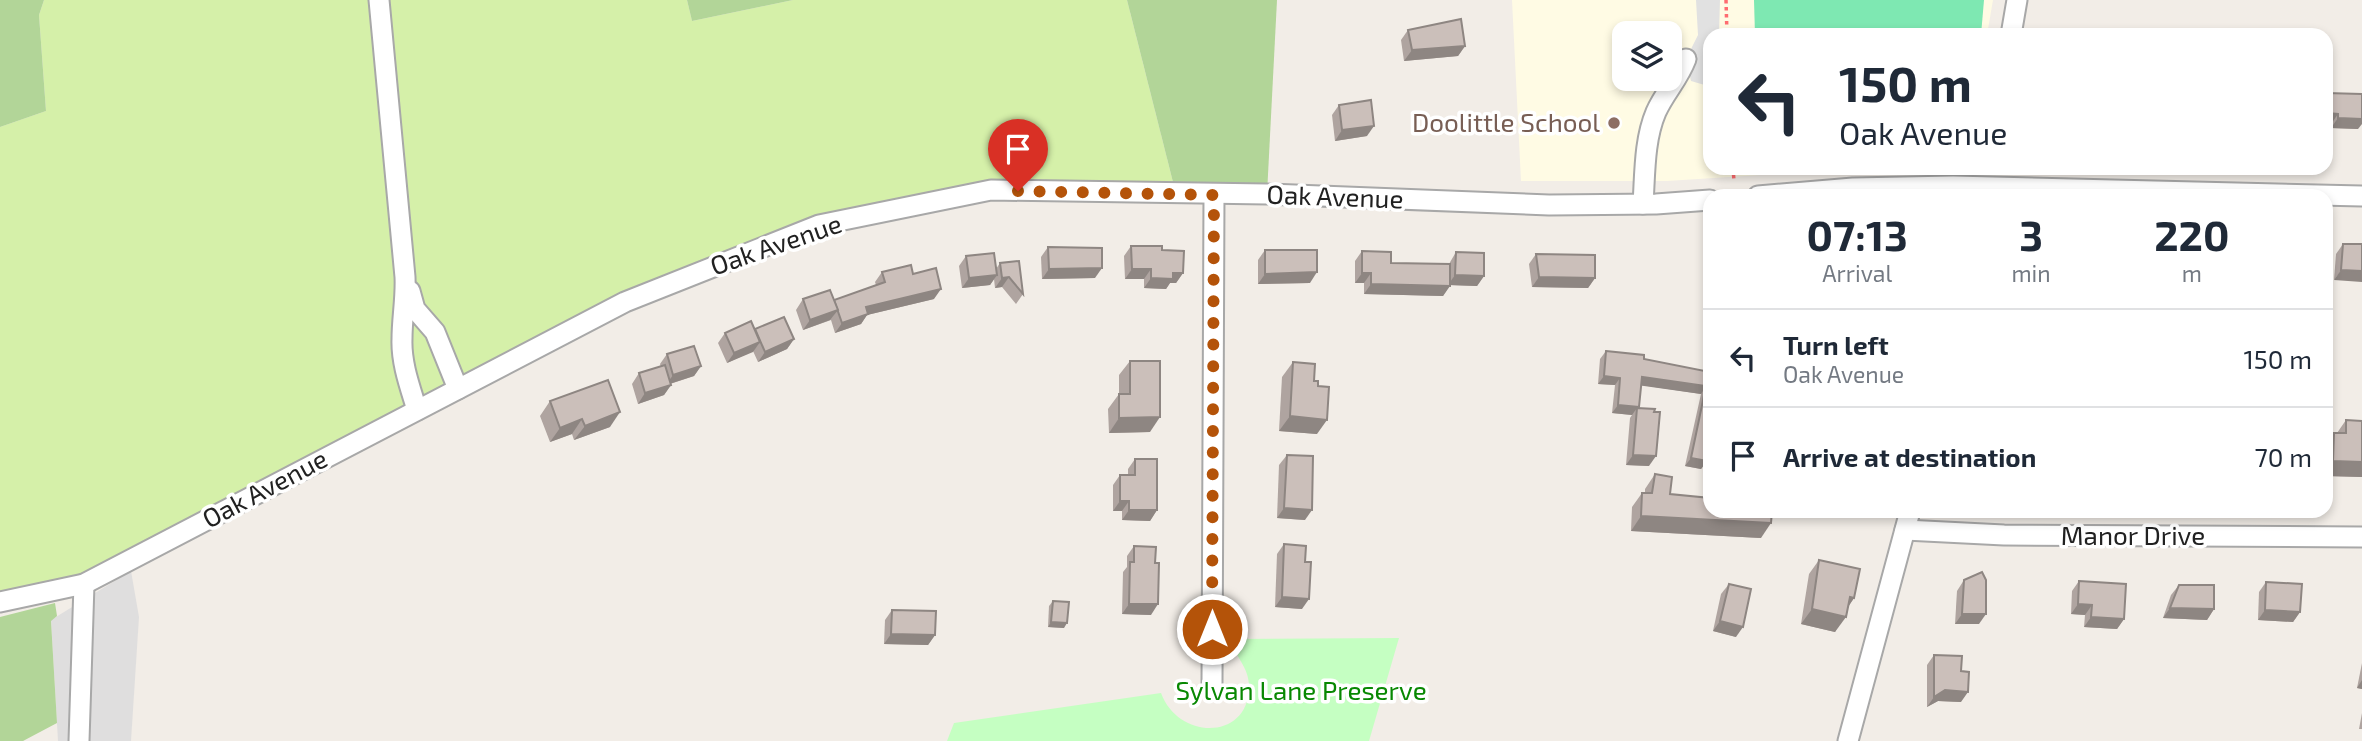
<!DOCTYPE html>
<style>
:root{--surface:#fff;--page:#f6f6f7;--text:#1f2937;--muted:#747a83;--line:#e0e1e3}
body{margin:0;font-family:"Exo 2",sans-serif;background:var(--page);color:var(--text);height:100vh;display:flex;flex-direction:column;font-size:26px;white-space:nowrap}
*{box-sizing:border-box;margin:0}
p{font-size:23px;color:var(--muted)}
.icon{flex:none;width:38px;height:38px;fill:none;stroke:currentColor;stroke-width:2;stroke-linecap:round;stroke-linejoin:round}
.map{position:relative;flex:1;overflow:hidden}
.sheet{position:absolute;left:1703px;top:189px;width:630px;height:329px;display:flex;flex-direction:column;background:var(--surface);border-radius:21px;box-shadow:0 4px 10px #0003}
.sheet>*{flex:none}
.guide{position:absolute;left:1703px;top:28px;width:630px;height:147px;border-radius:21px;box-shadow:0 4px 10px #0003;background:#fff;color:var(--text);overflow:hidden}
.controls{position:absolute;left:1612px;top:21px;display:grid;gap:14px}
.controls a{display:grid;place-items:center;width:70px;height:70px;border-radius:14px;background:var(--surface);box-shadow:0 4px 10px #0003;font-size:35px}
.pin{position:absolute;display:grid;place-items:center;width:60px;height:60px;color:#fff;margin:-72px -30px;border-radius:50% 50% 50% 0;rotate:-45deg;box-shadow:0 0 7px #0007}
.pin .icon{rotate:45deg}
.me{position:absolute;width:77px;margin:-38px;rotate:0deg;stroke-linejoin:round;filter:drop-shadow(0 0 5px #0008)}
.turn{display:flex;align-items:center;gap:24px;height:147px;padding:0 21px;font-size:32px}
.turn .icon{width:91px;height:91px;stroke-width:2.5}
.turn b{display:block;font-size:49px;line-height:60px}
.eta{display:flex;justify-content:space-evenly;align-items:center;height:119px;text-align:center}
.eta b{font-size:42px;font-weight:700;line-height:49px}
ul{padding:0;list-style:none}
li{display:flex;align-items:center;gap:21px;height:98px;padding:0 21px;border-top:2px solid var(--line)}
li div{flex:1}
li b{display:block;font-size:26px}
li em{font-style:normal}
.map>svg:first-child{display:block}
.residential{fill:#dfdede}
.education{fill:#fffbe4;fill-rule:evenodd}
.grass{fill:#d5f0a9}
.forest{fill:#b2d598}
.park{fill:#c5ffc2}
.pitch{fill:#7ee8b2}
.parking{fill:#e1e1e1}
.lines{fill:none;stroke-linecap:round;stroke-linejoin:round}
.minor-casing{stroke:#a8a8a8;stroke-width:23}
.path{stroke:#ff6c70;stroke-width:3.5;stroke-dasharray:3.5 3.5;stroke-linecap:butt}
.minor{stroke:#fff;stroke-width:19}
.wall{fill:#afa4a0}
.shaded-wall{fill:#8e8682}
.building{fill:#cbbfba;stroke:#8e8682;stroke-width:2}
.route{stroke:#b45309;stroke-width:12;stroke-dasharray:0 21.6}
.education-dot{fill:#8d6e63;stroke:#fff;stroke-width:2.5}
.labels{text-anchor:middle;stroke-width:7;stroke-linejoin:round;paint-order:stroke}
.education-label{font-size:26px;fill:#785e54;stroke:#fff;text-anchor:end}
.street-label{font-size:26px;fill:#212121;stroke:#fff}
.park-label{font-size:26px;fill:#088802;stroke:#fff}
</style>
<div class="map">
<svg width="2362" height="741" viewBox="0 0 2362 741">
<rect width="100%" height="100%" fill="#f2ede7"/>
<path class="residential" d="M131,571L139,617L131,741H58L51,620Z"/>
<path class="education" d="M1512,0H1993L1987,35H1710V168H1867L1667,181H1521ZM1624,33H1670V79H1624Z"/>
<path class="grass" d="M44,0H687L692,21L793,0H1127L1176,194L991,190L819,225L625,302L84,584L0,602V127L46,111L39,15Z"/>
<g class="forest">
<path d="M0,0H44L39,15L46,111L0,127Z"/>
<path d="M687,0H793L692,21Z"/>
<path d="M1127,0H1277L1267,194H1176Z"/>
<path d="M55,603L57,616L51,621L57,723L23,741H0V617Z"/>
</g>
<path class="park" d="M1399,638L1369,741H947L954,723L1161,693C1179,741 1248,740 1249,688C1250,668 1235,657 1230,639Z"/>
<path class="pitch" d="M1754,0H1984L1981,35H1755Z"/>
<path class="parking" d="M1696,0H1720L1719,35H1710L1708,86L1691,81L1686,59L1698,35Z"/>
<g class="lines">
<g class="minor-casing">
<g id="minor">
<path d="M379,0L405,277C406,298 402,318 402,339C401,363 410,387 417,410"/>
<path d="M2011,35L2017,0"/>
<path d="M1758,196L1853,188L1953,186L2362,196"/>
<path d="M1643,204C1645,174 1644,140 1656,112C1665,92 1678,80 1686,59"/>
<path d="M410,291L415,309L435,332L458,389"/>
<path d="M1905,530L2004,535L2362,537"/>
<path d="M0,602L84,584L625,302L819,225L991,190L1267,194L1549,205L1656,204L1710,200"/>
<path d="M1212,683L1214,195"/>
<path d="M79,741L84,584"/>
<path d="M1848,741L1910,511"/>
</g>
</g>
<g class="path">
<path d="M1726,0L1727,35"/>
<path d="M1733,168L1734,181"/>
</g>
<use href="#minor" class="minor"/>
</g>
<g class="wall">
<path d="M1408,30L1465,46L1458,56L1404,61L1401,40Z"/>
<path d="M2326,93L2358,129L2331,128V124H2326Z"/>
<path d="M1339,105L1367,136L1335,141L1332,115Z"/>
<path d="M2343,244H2362L2334,280L2336,254Z"/>
<path d="M1131,246L1162,250L1183,273L1176,283H1170L1166,289L1144,288V279H1125L1124,256Z"/>
<path d="M1048,247L1095,278L1042,279L1041,257Z"/>
<path d="M1265,250L1310,283L1258,284V260Z"/>
<path d="M1362,251L1391,263L1449,264L1456,252L1484,276L1477,286L1450,285L1443,296L1364,294V283H1355V261Z"/>
<path d="M1536,254L1595,278L1588,288L1532,287L1529,264Z"/>
<path d="M1710,254V284H1707L1705,260Z"/>
<path d="M966,256L996,269L1000,263L1023,294L1016,304L1002,287L995,288L994,279L990,285L962,288L959,266Z"/>
<path d="M882,272L913,274L934,299L867,315L861,324L835,333L831,320L803,330L796,310L803,299L834,300L876,285L875,282Z"/>
<path d="M755,330L794,339L787,349L758,362L753,351L727,363L718,343L725,333Z"/>
<path d="M1606,351L1710,372L1707,461L1701,469L1685,466L1701,394L1641,385L1639,408L1649,466L1626,465L1630,418L1632,415L1612,413L1615,385L1598,384L1600,359Z"/>
<path d="M667,354L701,366L694,376L670,384L671,385L664,395L638,404L632,384L639,373L661,367L660,364Z"/>
<path d="M1130,361L1150,432L1109,433L1108,409L1119,394V375Z"/>
<path d="M1293,362L1318,386L1317,434L1279,431L1282,377Z"/>
<path d="M550,401L610,427L574,440L572,434L550,442L540,416Z"/>
<path d="M2346,420L2362,477L2326,476V444L2334,433H2337Z"/>
<path d="M1287,455L1305,520L1277,518L1279,465Z"/>
<path d="M1135,459L1157,510L1150,521L1122,520V511H1113V485L1120,475H1128V469Z"/>
<path d="M1655,474L1670,494L1761,538L1631,531L1632,507L1642,493H1645V489Z"/>
<path d="M1284,544L1302,609L1275,607L1277,554Z"/>
<path d="M1134,546L1151,615L1122,614L1123,572L1127,567V556Z"/>
<path d="M1819,560L1854,598L1848,607L1835,632L1801,624L1809,574Z"/>
<path d="M1964,580L1979,624H1955L1957,591Z"/>
<path d="M2079,581L2124,619L2117,629L2084,627L2085,615L2071,614L2072,591Z"/>
<path d="M2266,582L2300,612L2293,622L2258,620L2259,592Z"/>
<path d="M1729,584L1736,637L1713,631L1721,594Z"/>
<path d="M2179,585L2214,609L2207,620L2163,618L2171,595Z"/>
<path d="M1053,601L1064,628L1048,627L1049,606Z"/>
<path d="M892,610L935,635L928,645L884,644L885,620Z"/>
<path d="M1934,655L1961,702L1938,701L1927,707V665Z"/>
<path d="M2362,663V689L2357,688Z"/>
<path d="M2362,713V729H2359Z"/>
</g>
<g class="shaded-wall">
<path d="M1465,46L1458,56L1404,61L1412,50Z"/>
<path d="M2326,113L2338,114L2331,124H2326Z"/>
<path d="M2338,118L2362,119V124L2358,129L2331,128Z"/>
<path d="M1374,126L1367,136L1335,141L1342,130Z"/>
<path d="M1102,268L1095,278L1042,279L1049,269Z"/>
<path d="M1132,269H1151L1144,279H1125Z"/>
<path d="M2341,270L2362,271V282L2334,280Z"/>
<path d="M1317,272L1310,283L1258,284L1265,274Z"/>
<path d="M1173,273H1183L1176,283H1170L1166,289L1144,288L1151,278Z"/>
<path d="M1362,273H1371L1364,283H1355Z"/>
<path d="M997,275L990,285L962,288L969,278Z"/>
<path d="M1455,275L1484,276L1477,286L1448,285Z"/>
<path d="M1009,277L1002,287L995,288L1002,278Z"/>
<path d="M1539,277L1595,278L1588,288L1532,287Z"/>
<path d="M1371,284L1450,286L1443,296L1364,294Z"/>
<path d="M941,289L934,299L867,315L861,324L835,333L842,323L866,307Z"/>
<path d="M838,310L830,320L803,330L810,320Z"/>
<path d="M794,339L787,349L758,362L765,352Z"/>
<path d="M760,342L753,352L727,363L734,353Z"/>
<path d="M701,366L694,376L666,385L673,375Z"/>
<path d="M1604,376L1620,378L1615,385L1598,384Z"/>
<path d="M1642,377L1706,386L1701,394L1637,385Z"/>
<path d="M671,385L664,395L638,404L645,393Z"/>
<path d="M1618,405L1639,407L1637,408L1632,415L1612,413Z"/>
<path d="M620,412L610,427L574,440L585,426Z"/>
<path d="M1290,416L1327,420L1317,434L1279,431Z"/>
<path d="M1160,417L1150,432L1109,433L1119,418Z"/>
<path d="M582,419L572,434L550,442L560,428Z"/>
<path d="M1633,455L1656,456L1649,466L1626,465Z"/>
<path d="M1691,458L1707,461L1701,469L1685,466Z"/>
<path d="M2333,461L2362,462V477L2326,476V472Z"/>
<path d="M1120,501H1129L1122,511H1113Z"/>
<path d="M1284,508L1312,510L1305,520L1277,518Z"/>
<path d="M1129,510H1157L1150,521L1122,520Z"/>
<path d="M1641,516L1771,523L1761,538L1631,531Z"/>
<path d="M1282,597L1309,599L1302,609L1275,607Z"/>
<path d="M1850,597L1854,598L1844,613Z"/>
<path d="M1129,604H1158L1151,615L1122,614Z"/>
<path d="M2078,604L2092,605L2085,615L2071,614Z"/>
<path d="M2170,608L2214,609L2207,620L2163,618Z"/>
<path d="M1812,609L1846,617L1835,632L1801,624Z"/>
<path d="M2265,610L2300,612L2293,622L2258,620Z"/>
<path d="M1962,614H1986L1979,624H1955Z"/>
<path d="M2091,617L2124,619L2117,629L2084,627Z"/>
<path d="M1720,621L1743,627L1736,637L1713,631Z"/>
<path d="M1051,622L1067,623L1064,628L1048,627Z"/>
<path d="M891,634L935,635L928,645L884,644Z"/>
<path d="M2362,680V689L2357,688Z"/>
<path d="M1945,690L1968,692L1961,702L1938,701L1927,707L1934,697Z"/>
</g>
<g class="building">
<path d="M1461,19L1465,46L1412,50L1408,30Z"/>
<path d="M2326,93L2362,94V119L2338,118V114L2326,113Z"/>
<path d="M1371,100L1374,126L1342,130L1339,105Z"/>
<path d="M2343,244H2362V271L2341,270Z"/>
<path d="M1131,246H1162V250L1184,251L1183,273H1173V279L1151,278V269H1132Z"/>
<path d="M1048,247L1102,248V268L1049,269Z"/>
<path d="M1265,250H1317V272L1265,274Z"/>
<path d="M1362,251L1391,252V263L1450,264V286L1371,284V273H1362Z"/>
<path d="M1456,252L1484,253V276L1455,275Z"/>
<path d="M994,253L997,275L969,278L966,256Z"/>
<path d="M1536,254L1595,255V278L1539,277Z"/>
<path d="M1019,261L1023,294L1009,277L1002,278L1000,263Z"/>
<path d="M911,265L913,274L936,268L941,289L866,307L868,314L842,323L834,300L885,282L882,272Z"/>
<path d="M830,290L838,310L810,320L803,299Z"/>
<path d="M784,317L794,339L765,352L755,329Z"/>
<path d="M751,321L760,342L734,353L725,333Z"/>
<path d="M694,346L701,366L673,375L667,354Z"/>
<path d="M1606,351L1644,355V359L1710,372V447L1707,461L1691,458L1706,386L1642,377L1639,407L1618,405L1620,378L1604,376Z"/>
<path d="M1130,361H1160V417L1119,418V394H1130Z"/>
<path d="M1293,362L1315,364L1314,381H1318V386L1329,387L1327,420L1290,416Z"/>
<path d="M665,365L671,385L645,393L639,373Z"/>
<path d="M608,380L620,412L585,426L582,419L560,428L550,401Z"/>
<path d="M1637,408L1655,409L1654,412H1660L1656,456L1633,455Z"/>
<path d="M2346,420L2362,421V462L2333,461L2334,433H2346Z"/>
<path d="M1287,455L1313,456L1312,510L1284,508Z"/>
<path d="M1135,459H1157V510H1129V501H1120V475H1135Z"/>
<path d="M1655,474L1672,477L1670,494L1710,498V511H1772L1771,523L1641,516L1642,493H1652Z"/>
<path d="M1284,544L1306,546L1305,562H1311L1309,599L1282,597Z"/>
<path d="M1134,546L1156,547L1155,563H1159L1158,604H1129L1130,562H1134Z"/>
<path d="M1819,560L1860,569L1854,598L1850,597L1846,617L1812,609Z"/>
<path d="M1982,572L1986,580V614H1962L1964,580Z"/>
<path d="M2079,581L2126,584L2124,619L2091,617L2092,605L2078,604Z"/>
<path d="M2266,582L2302,584L2300,612L2265,610Z"/>
<path d="M1729,584L1751,589L1743,627L1720,621Z"/>
<path d="M2179,585H2214V609L2170,608Z"/>
<path d="M1053,601L1069,602L1067,623L1051,622Z"/>
<path d="M892,610L936,611L935,635L891,634Z"/>
<path d="M1934,655L1962,656L1961,671L1969,672L1968,692L1945,690L1934,697Z"/>
</g>
<g class="lines">
<path class="route" d="M1018,191L1214,195L1212,629"/>
</g>
<circle class="education-dot" cx="1614" cy="123" r="7"/>
<g class="labels">
<g class="education-label">
<text x="1600" y="132">Doolittle School</text>
</g>
<g class="street-label">
<text transform="translate(1335 197) rotate(2)" y="9">Oak Avenue</text>
<text transform="translate(776 245) rotate(-19)" y="9">Oak Avenue</text>
<text transform="translate(265 489) rotate(-28)" y="9">Oak Avenue</text>
<text x="2133" y="545">Manor Drive</text>
</g>
<g class="park-label">
<text x="1301" y="700">Sylvan Lane Preserve</text>
</g>
</g>
</svg>
<div class="controls">
<a><svg class="icon" aria-label="layers" viewBox="0 0 24 24"><path d="M12 4l9 5-9 5-9-5zM3 14l9 5 9-5"/></svg></a>
</div>
<div class="pin" style="left:1018px;top:191px;background:#d93025"><svg class="icon" aria-label="arrive" viewBox="0 0 24 24"><path d="M6 21V4h12l-3 4 3 4H6"/></svg></div>
<svg class="me" style="left:1212px;top:629px" viewBox="-20 -20 40 40"><circle r="17" fill="#b45309" stroke="#fff" stroke-width="3"/><path d="M0-11L8 9 0 5-8 9z" fill="#fff"/></svg>
<div class="guide">
<div class="turn"><svg class="icon" aria-label="left" viewBox="0 0 24 24"><path d="M17 20v-9H6M10 6l-5 5 5 5"/></svg><div><b>150 m</b>Oak Avenue</div></div>
</div>
<section class="sheet">
<div class="eta">
<div><b>07:13</b><p>Arrival</p></div>
<div><b>3</b><p>min</p></div>
<div><b>220</b><p>m</p></div>
</div>
<ul>
<li><svg class="icon" aria-label="left" viewBox="0 0 24 24"><path d="M17 20v-9H6M10 6l-5 5 5 5"/></svg><div><b>Turn left</b><p>Oak Avenue</p></div><em>150 m</em></li>
<li><svg class="icon" aria-label="arrive" viewBox="0 0 24 24"><path d="M6 21V4h12l-3 4 3 4H6"/></svg><div><b>Arrive at destination</b></div><em>70 m</em></li>
</ul>
</section>
</div>
